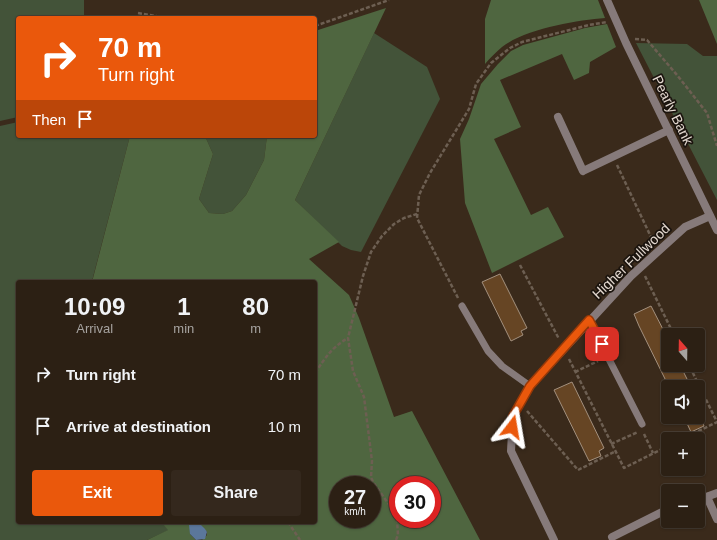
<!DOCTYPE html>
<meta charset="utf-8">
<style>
:root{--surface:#2c2014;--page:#34281d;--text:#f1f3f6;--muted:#a6a3a0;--line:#483e34;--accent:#ea580c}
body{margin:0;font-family:Helvetica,sans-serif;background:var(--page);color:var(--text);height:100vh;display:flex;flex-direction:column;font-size:15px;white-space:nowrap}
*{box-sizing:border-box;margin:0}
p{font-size:13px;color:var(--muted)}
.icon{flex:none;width:22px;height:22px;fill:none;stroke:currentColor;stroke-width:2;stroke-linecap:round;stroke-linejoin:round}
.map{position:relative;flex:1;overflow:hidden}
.panel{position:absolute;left:16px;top:280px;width:301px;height:244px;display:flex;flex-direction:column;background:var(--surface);border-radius:4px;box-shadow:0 1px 3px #0004,0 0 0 1px var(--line)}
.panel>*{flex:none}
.guide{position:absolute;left:16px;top:16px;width:301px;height:122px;border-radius:4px;box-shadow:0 1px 3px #0004,0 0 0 1px var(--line);background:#ea580c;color:#fff;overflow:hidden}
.needle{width:26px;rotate:340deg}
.controls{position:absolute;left:661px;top:328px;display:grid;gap:8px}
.controls a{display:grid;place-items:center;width:44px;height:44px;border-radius:4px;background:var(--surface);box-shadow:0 1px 3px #0004,0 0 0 1px var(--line);font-size:20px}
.speed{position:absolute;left:329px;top:476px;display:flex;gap:8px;font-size:20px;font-weight:700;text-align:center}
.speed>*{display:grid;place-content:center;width:52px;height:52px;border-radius:50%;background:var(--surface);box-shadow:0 1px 3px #0004,0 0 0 1px var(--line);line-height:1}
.speed small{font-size:10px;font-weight:400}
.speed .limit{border:6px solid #d22;background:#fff;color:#111}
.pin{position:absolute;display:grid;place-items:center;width:34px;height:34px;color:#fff;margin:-17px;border-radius:8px;box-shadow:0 2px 6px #0006}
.me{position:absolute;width:44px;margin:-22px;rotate:14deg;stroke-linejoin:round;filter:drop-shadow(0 0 3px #0008)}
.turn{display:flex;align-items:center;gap:14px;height:84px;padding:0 16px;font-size:18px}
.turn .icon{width:52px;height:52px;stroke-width:2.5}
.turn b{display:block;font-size:28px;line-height:34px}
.then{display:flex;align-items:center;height:38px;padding:0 16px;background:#0003;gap:8px;font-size:15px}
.eta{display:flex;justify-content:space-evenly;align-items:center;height:68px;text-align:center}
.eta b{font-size:24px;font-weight:700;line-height:28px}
.cta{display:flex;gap:8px;margin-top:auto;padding:8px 16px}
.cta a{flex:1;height:46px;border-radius:4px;background:var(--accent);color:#fff;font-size:16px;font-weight:700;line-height:46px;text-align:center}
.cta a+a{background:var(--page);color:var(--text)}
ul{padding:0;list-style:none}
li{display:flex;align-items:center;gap:12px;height:52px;padding:0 16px}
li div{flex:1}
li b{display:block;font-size:15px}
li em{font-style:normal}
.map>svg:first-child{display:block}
.green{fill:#435339}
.forest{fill:#4f6640;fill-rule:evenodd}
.water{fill:#5b779b}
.building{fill:#664524;stroke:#a3907e}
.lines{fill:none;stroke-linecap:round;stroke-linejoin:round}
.path{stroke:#6d5f52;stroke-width:2.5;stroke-dasharray:4 2;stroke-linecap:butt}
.service{stroke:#867a7a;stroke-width:7}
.minor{stroke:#867a7a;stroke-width:8}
.route-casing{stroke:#983908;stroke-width:10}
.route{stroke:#ea580c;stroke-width:7}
.labels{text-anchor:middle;stroke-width:3.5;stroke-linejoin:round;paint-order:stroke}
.street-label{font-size:14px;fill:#e4d9d0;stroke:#1b140e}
</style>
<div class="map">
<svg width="717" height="540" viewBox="0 0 717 540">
<rect width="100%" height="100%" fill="#3a2a1b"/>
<g class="green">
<path d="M0,0H84V18H18V117L0,121Z"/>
<path d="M374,33L427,67L440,99L361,252L351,250L342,246L295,200Z"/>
<path d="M636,43L687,44L703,56H717V200Z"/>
<path d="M18,122V136H130L92,281L18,282V522H161L169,530L147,540H0V126Z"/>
<path d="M205,136H267L264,160L246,195L232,211L223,214L209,213L199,199L213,154Z"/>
</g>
<g class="forest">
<path d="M491,0H598L605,18C577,20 525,29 502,47C496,52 490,58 485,64V19Z"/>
<path d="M699,0H717V44Z"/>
<path d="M386,8L295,200L339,242L309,259L349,295L359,318L394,417L412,411L480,540H202L207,535V532L197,523L190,534L196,540H147L168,530L161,522H315V282H92L130,136H205L213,154L199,199L209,213L223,214L232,211L246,195L264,160L267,136H315V31ZM338,485H372V519H338ZM398,485H432V519H398Z"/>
<path d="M607,24L616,47L590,62L589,73L574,80L562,54L500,80L521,127L494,139L531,215L548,207L564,237L492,273L465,203L460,139L469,119L481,84L498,64L511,51L523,45L585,28Z"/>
</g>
<path class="water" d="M193,523C198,522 204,527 207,532L205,539L196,540L190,534L189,525Z"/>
<g class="building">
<path d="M500,274L527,328L521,331L523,335L511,341L482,282Z"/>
<path d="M651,306L668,339V365H680L691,387H669L639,326L634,314Z"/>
<path d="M572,382L604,448L599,451L601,456L589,461L554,390Z"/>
<path d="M684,417H700L704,426L691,432Z"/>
</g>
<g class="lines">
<g class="path">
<path d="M138,13L168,18"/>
<path d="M315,26L389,0"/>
<path d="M635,39L647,40L677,75L707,113L717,146"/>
<path d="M617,165L651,237L655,240"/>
<path d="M520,265L559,339"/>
<path d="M645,276L674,335"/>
<path d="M458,298L417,218L419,195L430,173L469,109L476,84L491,63L510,48L522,42L589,25L607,22"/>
<path d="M569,359L624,468L668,446"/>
<path d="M575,372L598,361"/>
<path d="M315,373C326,357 331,348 348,338"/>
<path d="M527,411L578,470L614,452"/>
<path d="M644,434L653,453"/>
<path d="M682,439L717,422L689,365"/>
<path d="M611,444L638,432"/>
<path d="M288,522L300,540"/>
<path d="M396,540L398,535L397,519L390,506L373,482L371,477L372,461L364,397L353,371L348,338L363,276L371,252L382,236L394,224L404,218L417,214"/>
</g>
<g class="service">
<path d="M462,306L488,351L502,366L530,386"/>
<path d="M589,320L642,424"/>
</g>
<g class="minor">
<path d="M607,0L626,43L717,230"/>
<path d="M558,117L583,171L669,130"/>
<path d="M707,497L717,519"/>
<path d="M698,500L717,493"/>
<path d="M612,537L668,509"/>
<path d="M554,540L511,451L513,415L530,386L631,276L685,227L710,216"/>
</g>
</g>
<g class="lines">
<g class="route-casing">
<path id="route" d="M512,427L513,416L530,386L589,320L602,344"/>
</g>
<use href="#route" class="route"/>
</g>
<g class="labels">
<g class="street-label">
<text transform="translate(673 110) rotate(64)" y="5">Pearly Bank</text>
<text transform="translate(631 261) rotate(-44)" y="5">Higher Fullwood</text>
</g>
</g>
</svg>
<div class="controls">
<a><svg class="needle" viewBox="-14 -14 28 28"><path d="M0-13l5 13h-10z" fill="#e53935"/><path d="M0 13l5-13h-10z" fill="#a6a3a0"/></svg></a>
<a><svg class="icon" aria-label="sound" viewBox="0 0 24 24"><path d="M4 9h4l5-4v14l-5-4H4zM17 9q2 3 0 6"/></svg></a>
<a>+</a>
<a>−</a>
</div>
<div class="speed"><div>27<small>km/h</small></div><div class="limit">30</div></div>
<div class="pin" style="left:602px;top:344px;background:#d93025"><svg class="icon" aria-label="arrive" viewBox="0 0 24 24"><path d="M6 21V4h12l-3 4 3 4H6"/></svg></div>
<svg class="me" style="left:512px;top:427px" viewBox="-20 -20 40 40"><path d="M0-17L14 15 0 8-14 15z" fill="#ea580c" stroke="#fff" stroke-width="4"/></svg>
<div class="guide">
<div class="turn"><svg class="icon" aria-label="right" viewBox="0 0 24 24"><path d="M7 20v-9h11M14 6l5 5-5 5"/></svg><div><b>70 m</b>Turn right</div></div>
<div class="then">Then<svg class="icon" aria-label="arrive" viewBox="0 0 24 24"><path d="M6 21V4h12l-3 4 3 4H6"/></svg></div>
</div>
<section class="panel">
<div class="eta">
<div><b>10:09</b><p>Arrival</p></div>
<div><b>1</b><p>min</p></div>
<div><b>80</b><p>m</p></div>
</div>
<ul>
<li><svg class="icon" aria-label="right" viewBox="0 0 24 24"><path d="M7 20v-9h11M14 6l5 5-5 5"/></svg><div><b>Turn right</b></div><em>70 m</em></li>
<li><svg class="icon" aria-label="arrive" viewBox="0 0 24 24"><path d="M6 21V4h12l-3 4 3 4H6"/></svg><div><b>Arrive at destination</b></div><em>10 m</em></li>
</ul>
<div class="cta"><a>Exit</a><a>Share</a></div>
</section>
</div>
